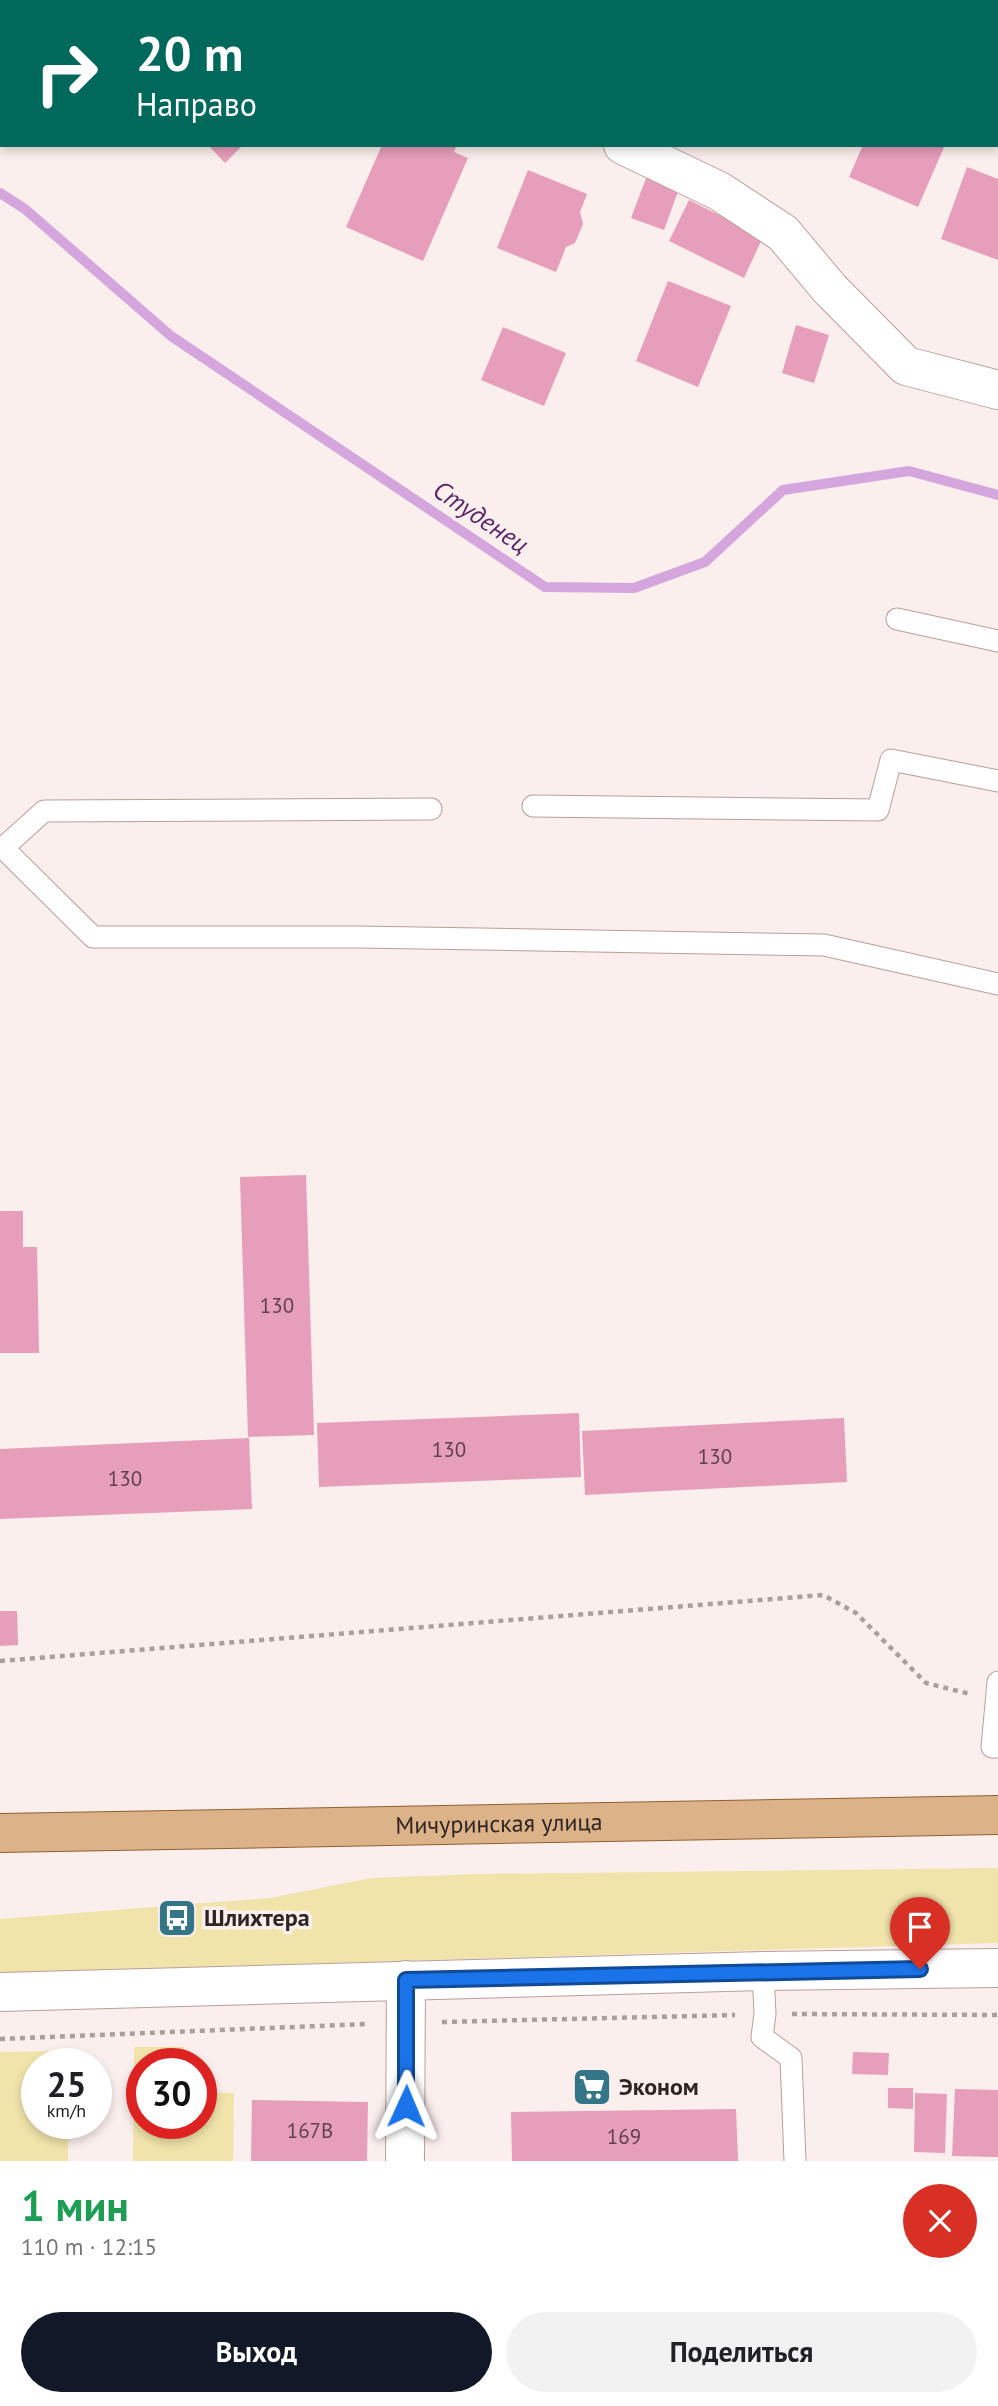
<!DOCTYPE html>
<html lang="ru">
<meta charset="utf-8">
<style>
:root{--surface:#fff;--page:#f2f2f2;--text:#202124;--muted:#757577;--accent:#111827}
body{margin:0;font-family:"PT Sans",sans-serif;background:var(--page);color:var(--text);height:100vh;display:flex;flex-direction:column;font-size:26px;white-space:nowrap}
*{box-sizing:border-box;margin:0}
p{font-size:23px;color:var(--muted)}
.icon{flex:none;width:38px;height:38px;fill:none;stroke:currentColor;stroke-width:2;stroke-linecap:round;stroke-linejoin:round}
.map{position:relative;height:2161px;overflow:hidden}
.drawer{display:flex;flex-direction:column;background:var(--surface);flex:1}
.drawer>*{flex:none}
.banner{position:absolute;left:0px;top:0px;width:999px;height:147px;box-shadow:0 4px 10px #0003;background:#00695c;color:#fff;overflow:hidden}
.speed{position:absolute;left:21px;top:2048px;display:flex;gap:14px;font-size:35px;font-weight:700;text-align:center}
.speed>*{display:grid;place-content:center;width:91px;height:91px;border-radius:50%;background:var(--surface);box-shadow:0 4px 10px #0003;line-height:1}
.speed small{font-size:18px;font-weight:400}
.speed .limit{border:10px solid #d22;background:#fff;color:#111}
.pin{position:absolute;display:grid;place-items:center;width:60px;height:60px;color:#fff;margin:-72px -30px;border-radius:50% 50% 50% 0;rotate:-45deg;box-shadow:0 0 7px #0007}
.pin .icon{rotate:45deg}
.me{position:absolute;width:77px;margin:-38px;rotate:1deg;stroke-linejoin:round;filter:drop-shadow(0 0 5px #0008)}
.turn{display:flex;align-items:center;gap:24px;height:147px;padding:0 21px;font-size:32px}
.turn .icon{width:91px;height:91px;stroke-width:2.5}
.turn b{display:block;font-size:49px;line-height:60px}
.round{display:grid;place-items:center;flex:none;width:74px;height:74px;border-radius:37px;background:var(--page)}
.head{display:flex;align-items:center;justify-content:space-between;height:119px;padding:0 21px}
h1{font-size:42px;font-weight:700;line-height:52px;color:#1e9e55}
.action{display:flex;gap:14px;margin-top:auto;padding:14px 21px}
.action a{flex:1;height:80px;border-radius:42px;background:var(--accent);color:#fff;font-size:28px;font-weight:700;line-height:80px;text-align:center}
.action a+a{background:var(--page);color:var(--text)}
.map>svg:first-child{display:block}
.green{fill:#f1e4ab}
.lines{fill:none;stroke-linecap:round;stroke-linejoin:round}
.stream{stroke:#d4a6dd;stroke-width:10}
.building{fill:#e69eba}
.lane-casing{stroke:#ba9e99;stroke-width:23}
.street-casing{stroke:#ba9e99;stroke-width:40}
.primary-casing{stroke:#906031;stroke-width:40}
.path{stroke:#aa9f9d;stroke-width:4.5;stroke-dasharray:5 5;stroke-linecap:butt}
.lane{stroke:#fff;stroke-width:21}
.street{stroke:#fff;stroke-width:38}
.primary{stroke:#dcb288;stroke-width:38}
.route-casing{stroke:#114b97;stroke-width:18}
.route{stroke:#1a73e8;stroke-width:12}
.labels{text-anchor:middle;stroke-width:7;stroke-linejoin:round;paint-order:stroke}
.number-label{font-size:21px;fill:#5d4349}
.street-label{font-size:24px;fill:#2f2523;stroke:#fbefed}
.poi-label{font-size:24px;font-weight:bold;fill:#2f2523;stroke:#fbefed;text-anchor:start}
.water-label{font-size:26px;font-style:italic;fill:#5d2668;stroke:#fbefed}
</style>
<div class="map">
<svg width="998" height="2161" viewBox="0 0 998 2161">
<rect width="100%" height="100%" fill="#fbefed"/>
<g class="green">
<path d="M998,1868V1943L0,1973V1919L270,1898L371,1878L477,1874Z"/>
<path d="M134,2047H184V2063H142V2123H201V2092L234,2093L233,2161H133Z"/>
<path d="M67,2051V2063H37V2123H68V2161H0V2052Z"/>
</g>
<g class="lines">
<path class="stream" d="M0,193L25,209L171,336L545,587L634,588L705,562L783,490L909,471L998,495"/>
</g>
<g class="building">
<path d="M208,145H243L225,163Z"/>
<path d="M382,145H457L454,152L468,158L423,261L346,227Z"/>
<path d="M863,145H945L918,207L849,177Z"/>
<path d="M967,167L998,179V260L941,239Z"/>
<path d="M528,170L587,194L580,212L583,224L575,243L566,247L556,272L497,248Z"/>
<path d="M648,173L680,186L664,230L631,218Z"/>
<path d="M689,200L763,237L744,278L669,241Z"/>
<path d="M668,281L731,306L698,387L636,361Z"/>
<path d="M796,325L829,335L814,383L782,373Z"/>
<path d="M503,327L566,353L544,406L481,380Z"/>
<path d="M306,1175L314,1435L248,1437L240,1177Z"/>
<path d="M0,1211H23V1247H37L39,1353H0Z"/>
<path d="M579,1413L581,1477L319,1487L317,1423Z"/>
<path d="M844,1418L847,1482L585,1495L582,1431Z"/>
<path d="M249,1438L252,1509L0,1519V1449Z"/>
<path d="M0,1611H17L18,1645L0,1646Z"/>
<path d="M853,2052L889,2053L888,2075L852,2074Z"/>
<path d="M888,2088H913V2109L888,2108Z"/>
<path d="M955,2089L998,2090V2157L952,2156Z"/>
<path d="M915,2093L947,2094L945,2153L914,2152Z"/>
<path d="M252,2100L368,2102L367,2161H251Z"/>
<path d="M736,2109L738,2161H512L511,2112Z"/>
</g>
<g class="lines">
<g class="lane-casing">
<g id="lane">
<path d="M897,619L998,641"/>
<path d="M533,806L878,810L891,760L998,781"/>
<path d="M431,809L44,811L3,848L93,937H359L824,945L998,984"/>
<path d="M998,1682L992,1747H998"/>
<path d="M763,1971L765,2014L762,2037L791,2058L795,2161"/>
</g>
</g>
<g class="street-casing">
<g id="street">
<path d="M398,2L400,0"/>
<path d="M623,145L719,191L783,233L829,288L906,366L998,390"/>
<path d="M0,1992L763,1971L998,1968"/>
<path d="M405,2161L406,1980"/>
</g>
</g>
<g class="primary-casing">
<g id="primary">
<path id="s1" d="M0,1833L998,1815"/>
</g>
</g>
<g class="path">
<path d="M0,1661L823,1595L856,1613L926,1683L970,1694"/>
<path d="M792,2014L998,2015"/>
<path d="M442,2022L735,2015"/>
<path d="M0,2039L367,2024"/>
</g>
<use href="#lane" class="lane"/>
<use href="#street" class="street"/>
<use href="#primary" class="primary"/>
</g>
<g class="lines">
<g class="route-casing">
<path id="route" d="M406,2106V1980L920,1969"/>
</g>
<use href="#route" class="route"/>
</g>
<defs>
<g id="bus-square" transform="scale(2.0125)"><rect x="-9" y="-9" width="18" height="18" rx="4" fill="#347688" stroke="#fbefed"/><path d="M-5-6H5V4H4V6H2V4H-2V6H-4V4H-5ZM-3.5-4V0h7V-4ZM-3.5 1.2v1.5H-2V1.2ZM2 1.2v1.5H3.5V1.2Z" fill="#fff"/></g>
<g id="supermarket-square" transform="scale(2.0125)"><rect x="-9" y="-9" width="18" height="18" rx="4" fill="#347688" stroke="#fbefed"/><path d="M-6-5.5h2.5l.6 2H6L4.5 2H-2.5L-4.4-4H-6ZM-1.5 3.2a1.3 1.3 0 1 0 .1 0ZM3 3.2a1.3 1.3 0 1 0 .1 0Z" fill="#fff"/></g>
</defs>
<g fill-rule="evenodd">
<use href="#bus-square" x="177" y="1918"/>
<use href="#supermarket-square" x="592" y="2087"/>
</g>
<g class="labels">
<g class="number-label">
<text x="277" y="1313">130</text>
<text x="449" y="1457">130</text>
<text x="715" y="1464">130</text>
<text x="125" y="1486">130</text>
<text x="310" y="2138">167В</text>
<text x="624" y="2144">169</text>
</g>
<g class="street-label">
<text dy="8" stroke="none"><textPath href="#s1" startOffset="499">Мичуринская улица</textPath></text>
</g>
<g class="poi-label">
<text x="204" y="1926">Шлихтера</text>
<text x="619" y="2095">Эконом</text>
</g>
<g class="water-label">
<text transform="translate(481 517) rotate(34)" y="9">Студенец</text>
</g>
</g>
</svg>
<div class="speed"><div>25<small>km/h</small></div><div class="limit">30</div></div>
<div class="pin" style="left:920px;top:1969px;background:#d93025"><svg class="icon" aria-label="arrive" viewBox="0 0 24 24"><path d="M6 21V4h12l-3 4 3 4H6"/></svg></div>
<svg class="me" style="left:406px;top:2106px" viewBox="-20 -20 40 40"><path d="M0-17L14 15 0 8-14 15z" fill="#1a73e8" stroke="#fff" stroke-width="4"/></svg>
<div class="banner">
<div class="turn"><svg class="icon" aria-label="right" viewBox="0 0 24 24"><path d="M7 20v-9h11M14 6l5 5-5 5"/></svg><div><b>20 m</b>Направо</div></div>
</div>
</div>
<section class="drawer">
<div class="head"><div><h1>1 мин</h1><p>110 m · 12:15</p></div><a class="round" style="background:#d93025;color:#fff"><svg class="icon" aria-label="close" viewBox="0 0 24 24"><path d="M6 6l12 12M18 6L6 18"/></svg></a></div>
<div class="action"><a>Выход</a><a>Поделиться</a></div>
</section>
